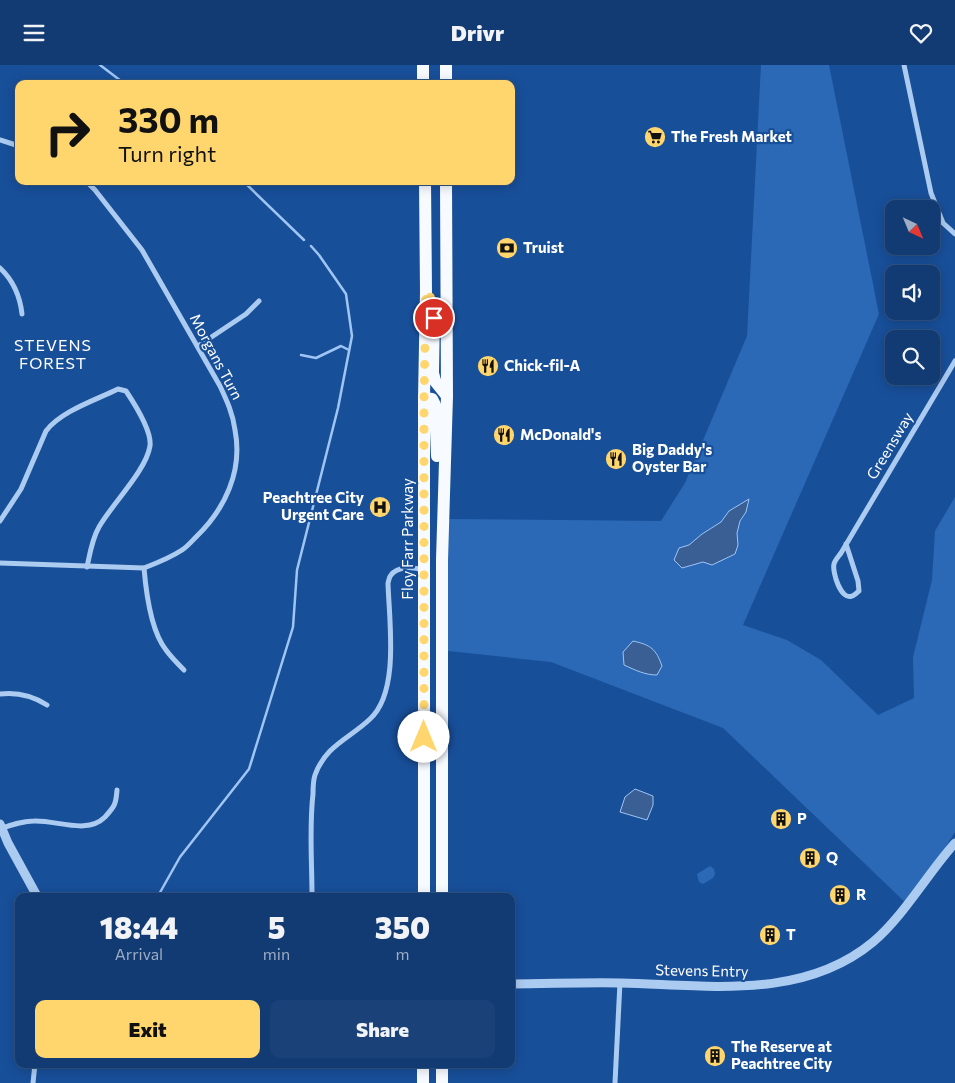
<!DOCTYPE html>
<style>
:root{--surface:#123b73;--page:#1b4278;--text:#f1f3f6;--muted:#9cadc4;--line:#315585;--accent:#ffd66d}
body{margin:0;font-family:Commissioner,sans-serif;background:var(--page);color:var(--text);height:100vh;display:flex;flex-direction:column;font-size:19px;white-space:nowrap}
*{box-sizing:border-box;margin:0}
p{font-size:16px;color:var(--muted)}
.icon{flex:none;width:28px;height:28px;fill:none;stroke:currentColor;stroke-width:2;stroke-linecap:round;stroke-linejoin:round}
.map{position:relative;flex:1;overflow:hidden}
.sheet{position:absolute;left:15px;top:828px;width:500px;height:175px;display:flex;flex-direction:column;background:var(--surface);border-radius:10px;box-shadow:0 2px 12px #0003,0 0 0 1px var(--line)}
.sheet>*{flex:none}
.banner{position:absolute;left:15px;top:15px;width:500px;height:105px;border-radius:10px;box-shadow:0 2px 12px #0003,0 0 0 1px var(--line);background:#ffd66d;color:#111;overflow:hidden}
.needle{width:32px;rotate:136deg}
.fabs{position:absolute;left:885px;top:135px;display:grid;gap:10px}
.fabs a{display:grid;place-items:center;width:55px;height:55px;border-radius:10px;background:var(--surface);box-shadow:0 2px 12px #0003,0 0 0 1px var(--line);font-size:25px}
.pin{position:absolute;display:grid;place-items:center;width:42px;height:42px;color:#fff;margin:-21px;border:2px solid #fff;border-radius:50%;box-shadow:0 1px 5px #0007}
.me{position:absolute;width:55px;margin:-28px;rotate:0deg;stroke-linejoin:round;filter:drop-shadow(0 0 4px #0008)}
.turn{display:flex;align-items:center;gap:18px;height:105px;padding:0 20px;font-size:22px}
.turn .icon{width:65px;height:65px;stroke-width:2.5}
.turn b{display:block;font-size:35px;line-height:42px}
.eta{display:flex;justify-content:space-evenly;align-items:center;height:85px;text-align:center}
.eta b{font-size:30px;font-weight:800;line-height:35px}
.primary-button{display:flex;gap:10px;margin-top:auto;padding:10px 20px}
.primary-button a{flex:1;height:58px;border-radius:10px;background:var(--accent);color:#111;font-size:20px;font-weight:800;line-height:58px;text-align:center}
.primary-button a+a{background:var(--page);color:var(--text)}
header{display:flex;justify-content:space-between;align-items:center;height:65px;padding:0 20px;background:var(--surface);font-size:22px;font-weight:800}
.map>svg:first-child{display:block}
.green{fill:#2b69b6}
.water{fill:#395f95;stroke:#9fc5f4}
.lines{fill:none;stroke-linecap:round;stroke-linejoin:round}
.stream{stroke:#9fc5f4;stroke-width:2.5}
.minor{stroke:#accbf1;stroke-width:5}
.tertiary{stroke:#accbf1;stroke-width:9}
.primary{stroke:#f7faff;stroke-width:12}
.route{stroke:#ffd66d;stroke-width:9;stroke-dasharray:0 16.2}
.labels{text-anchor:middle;stroke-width:4.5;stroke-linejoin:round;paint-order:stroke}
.poi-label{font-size:15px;font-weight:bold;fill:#fff;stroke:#184f99;text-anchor:start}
.street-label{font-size:15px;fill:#fff;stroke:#184f99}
.neighbourhood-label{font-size:16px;letter-spacing:1px;fill:#fff;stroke:#184f99}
</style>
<header><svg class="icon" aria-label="menu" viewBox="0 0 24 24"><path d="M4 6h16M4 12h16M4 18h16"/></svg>Drivr<svg class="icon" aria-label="heart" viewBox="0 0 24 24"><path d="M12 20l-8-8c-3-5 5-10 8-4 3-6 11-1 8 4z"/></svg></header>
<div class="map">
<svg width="955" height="1018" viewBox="0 0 955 1018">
<rect width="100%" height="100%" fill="#184f99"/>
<g class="green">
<path d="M761,0H829L879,249L743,560L787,575L821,595L878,650L914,633L913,592L932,515L935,466L955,432V767L908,840L723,663L551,597L448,586L442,454L661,456L685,418L747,271Z"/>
<path d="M710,801L714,804L715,809L713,813L703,819L699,817L697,809Z"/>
</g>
<g class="water">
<path d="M749,434L746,447L740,456L737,468L738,480L735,489L712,500L703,497L682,503L674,495L679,483L689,480L702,469L721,457L729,446Z"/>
<path d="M633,576C651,580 656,584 662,601L657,610C645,610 635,605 624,600L623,587Z"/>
<path d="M635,724L653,731V740L647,755L620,747L625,732Z"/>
</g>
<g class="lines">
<g class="stream">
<path d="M100,0L125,19"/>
<path d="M243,116L304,175"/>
<path d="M301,290L316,293L341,281L349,285"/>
<path d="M158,831L180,792L249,704L293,562L297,505L338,343L352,271L346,229L319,190L311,181"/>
</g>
<g class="minor">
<path d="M904,0L931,128L943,158L955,169"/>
<path d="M0,75L19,81"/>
<path d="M0,203C14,216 20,231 22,249"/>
<path d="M198,281L246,249L259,236"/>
<path d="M0,456L21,424L46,366C61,346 96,335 118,324L126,326C134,338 152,366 150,381C146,406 112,439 99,462C92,474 90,488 87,502"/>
<path d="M846,479L858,516L859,526C858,527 853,531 852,531C841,536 832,507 834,499C835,495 839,491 841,488L955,296"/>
<path d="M0,498L144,503C157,498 170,493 182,485C187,482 192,476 196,472C225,444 243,406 235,365C233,349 227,336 220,321L142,185L95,125L86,116"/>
<path d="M144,503C146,527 151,566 166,585C171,592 178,599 184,605"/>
<path d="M0,629C17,627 33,631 47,640"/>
<path d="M0,764C11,760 22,756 34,756C57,755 87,770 105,752C115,741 116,739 117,725"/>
<path d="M312,831C312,797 309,763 313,729C313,723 313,716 315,710C326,680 349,674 370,654C400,627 389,555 388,518C389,515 389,512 391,510C397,502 413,501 422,505"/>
<path d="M33,1018L35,999"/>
<path d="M615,1018L620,917"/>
</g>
<g class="tertiary">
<path d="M0,759L8,778L37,831"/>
<path d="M511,919C548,919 585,917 621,918C706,920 802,936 873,877C903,852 928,808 955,778"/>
</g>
<g class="primary">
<path d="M423,0V19"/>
<path d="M446,19V0"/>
<path d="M434,250L433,308L435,316L447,331"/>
<path d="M424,333L432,334L435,340L437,391"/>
<path d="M424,831V333L426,226L425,116"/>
<path d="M442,831V495L447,331L446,116"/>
<path d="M442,999V1018"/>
<path d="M423,1018V999"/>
</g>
</g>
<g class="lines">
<path class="route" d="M424,672V333L426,226C434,235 433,242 434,253"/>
</g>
<defs>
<g id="supermarket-disc" transform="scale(1.125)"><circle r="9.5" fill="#ffd66d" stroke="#184f99"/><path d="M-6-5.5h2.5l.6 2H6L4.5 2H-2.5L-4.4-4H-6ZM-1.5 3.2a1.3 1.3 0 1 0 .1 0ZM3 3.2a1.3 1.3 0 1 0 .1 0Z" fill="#111"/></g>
<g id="bank-disc" transform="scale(1.125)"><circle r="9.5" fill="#ffd66d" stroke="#184f99"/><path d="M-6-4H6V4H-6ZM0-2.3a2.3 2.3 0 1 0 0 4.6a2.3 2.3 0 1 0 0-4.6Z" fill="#111"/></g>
<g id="restaurant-disc" transform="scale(1.125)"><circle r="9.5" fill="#ffd66d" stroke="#184f99"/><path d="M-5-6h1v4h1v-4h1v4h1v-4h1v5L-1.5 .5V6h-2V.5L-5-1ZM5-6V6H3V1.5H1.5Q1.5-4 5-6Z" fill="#111"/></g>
<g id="hospital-disc" transform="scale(1.125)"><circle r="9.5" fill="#ffd66d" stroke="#184f99"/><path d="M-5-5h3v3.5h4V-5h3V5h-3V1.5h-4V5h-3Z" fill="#111"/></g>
<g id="building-disc" transform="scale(1.125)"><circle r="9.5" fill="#ffd66d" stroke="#184f99"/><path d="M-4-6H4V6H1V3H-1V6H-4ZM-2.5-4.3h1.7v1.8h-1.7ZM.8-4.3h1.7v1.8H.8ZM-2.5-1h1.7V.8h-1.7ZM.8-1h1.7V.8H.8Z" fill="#111"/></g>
</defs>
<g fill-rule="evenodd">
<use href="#supermarket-disc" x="655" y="72"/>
<use href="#bank-disc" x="507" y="183"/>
<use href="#restaurant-disc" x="488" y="301"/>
<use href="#restaurant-disc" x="504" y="370"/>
<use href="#restaurant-disc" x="616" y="394"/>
<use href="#hospital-disc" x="380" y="442"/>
<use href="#building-disc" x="781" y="754"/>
<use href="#building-disc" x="810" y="793"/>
<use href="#building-disc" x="840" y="830"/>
<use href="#building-disc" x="770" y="870"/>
<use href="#building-disc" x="715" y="991"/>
</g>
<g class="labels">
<g class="poi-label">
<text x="671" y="77">The Fresh Market</text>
<text x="523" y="188">Truist</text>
<text x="504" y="306">Chick-fil-A</text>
<text x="520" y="375">McDonald's</text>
<text x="632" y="390">Big Daddy's<tspan x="632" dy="17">Oyster Bar</tspan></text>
<text x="364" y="438" text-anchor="end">Peachtree City<tspan x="364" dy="17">Urgent Care</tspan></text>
<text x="797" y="759">P</text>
<text x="826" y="798">Q</text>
<text x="856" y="835">R</text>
<text x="786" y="875">T</text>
<text x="731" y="987">The Reserve at<tspan x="731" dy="17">Peachtree City</tspan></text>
</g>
<g class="street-label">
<text transform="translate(216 292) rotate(62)" y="5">Morgans Turn</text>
<text transform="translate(890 381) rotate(-59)" y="5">Greensway</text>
<text transform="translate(408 474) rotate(-90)" y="5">Floy Farr Parkway</text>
<text transform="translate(702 906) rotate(1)" y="5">Stevens Entry</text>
</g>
<g class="neighbourhood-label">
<text x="53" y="286">STEVENS<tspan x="53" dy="18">FOREST</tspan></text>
</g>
</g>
</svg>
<div class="fabs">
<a><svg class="needle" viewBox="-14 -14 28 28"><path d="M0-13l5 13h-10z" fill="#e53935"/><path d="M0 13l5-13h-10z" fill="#9cadc4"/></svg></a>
<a><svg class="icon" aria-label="sound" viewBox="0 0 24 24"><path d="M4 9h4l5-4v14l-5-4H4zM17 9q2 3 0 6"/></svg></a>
<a><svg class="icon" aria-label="search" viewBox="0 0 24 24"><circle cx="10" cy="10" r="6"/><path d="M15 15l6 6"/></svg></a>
</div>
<div class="pin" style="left:434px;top:253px;background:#d93025"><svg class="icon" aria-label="arrive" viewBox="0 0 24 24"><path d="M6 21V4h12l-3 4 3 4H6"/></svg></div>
<svg class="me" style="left:424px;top:672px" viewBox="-20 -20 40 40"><circle r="19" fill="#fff"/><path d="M0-13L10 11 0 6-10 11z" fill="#ffd66d"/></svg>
<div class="banner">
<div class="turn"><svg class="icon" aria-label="right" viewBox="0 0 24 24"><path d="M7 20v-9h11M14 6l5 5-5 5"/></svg><div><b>330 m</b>Turn right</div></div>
</div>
<section class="sheet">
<div class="eta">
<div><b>18:44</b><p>Arrival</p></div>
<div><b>5</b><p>min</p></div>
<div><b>350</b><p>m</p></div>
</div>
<div class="primary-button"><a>Exit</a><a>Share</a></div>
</section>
</div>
